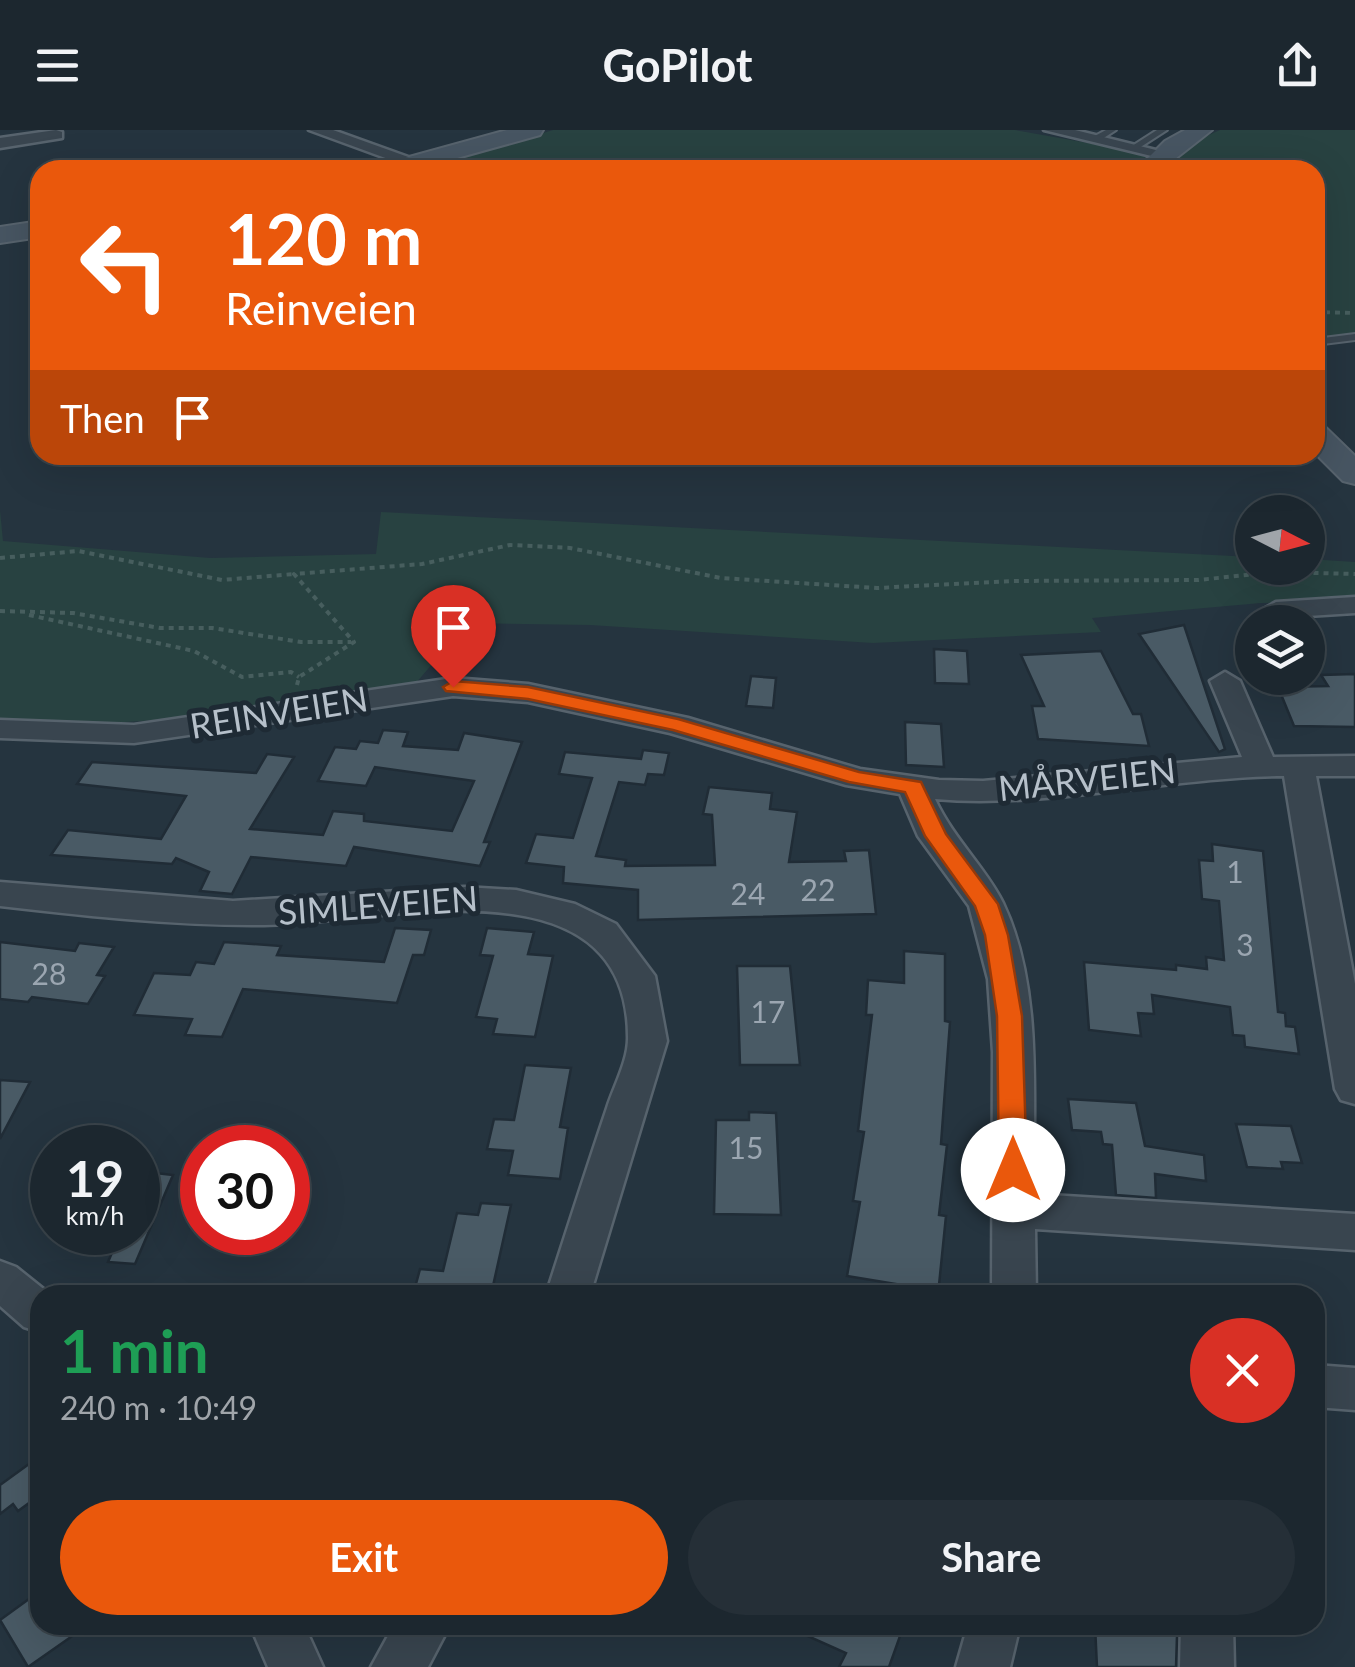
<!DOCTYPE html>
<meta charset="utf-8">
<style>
:root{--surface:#1c272f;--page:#252f37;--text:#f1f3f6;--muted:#a0a5aa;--line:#3a444b;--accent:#ea580c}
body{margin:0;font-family:Lato,sans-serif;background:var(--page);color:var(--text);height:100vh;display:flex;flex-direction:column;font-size:38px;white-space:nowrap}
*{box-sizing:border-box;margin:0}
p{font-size:32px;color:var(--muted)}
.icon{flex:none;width:55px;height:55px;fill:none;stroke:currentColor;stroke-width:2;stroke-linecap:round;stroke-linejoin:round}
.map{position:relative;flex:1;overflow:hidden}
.side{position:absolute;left:30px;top:1155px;width:1295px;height:350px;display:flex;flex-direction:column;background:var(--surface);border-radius:30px;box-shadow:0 10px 40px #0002,0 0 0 2px var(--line)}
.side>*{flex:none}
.hud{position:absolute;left:30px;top:30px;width:1295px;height:305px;border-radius:30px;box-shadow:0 10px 40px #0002,0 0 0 2px var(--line);background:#ea580c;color:#fff;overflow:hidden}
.needle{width:65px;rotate:96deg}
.buttons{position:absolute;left:1235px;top:365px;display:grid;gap:20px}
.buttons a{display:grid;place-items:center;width:90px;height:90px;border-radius:50%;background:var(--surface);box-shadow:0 10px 40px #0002,0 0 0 2px var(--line);font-size:50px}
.speed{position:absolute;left:30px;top:995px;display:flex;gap:20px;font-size:50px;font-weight:700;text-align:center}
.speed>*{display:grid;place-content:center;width:130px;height:130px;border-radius:50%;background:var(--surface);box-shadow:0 10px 40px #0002,0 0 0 2px var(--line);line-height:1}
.speed small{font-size:25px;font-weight:400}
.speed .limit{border:15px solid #d22;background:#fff;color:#111}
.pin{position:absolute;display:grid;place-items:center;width:85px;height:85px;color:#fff;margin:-102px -42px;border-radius:50% 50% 50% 0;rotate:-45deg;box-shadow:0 0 10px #0007}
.pin .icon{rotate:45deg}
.me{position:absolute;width:110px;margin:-55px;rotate:0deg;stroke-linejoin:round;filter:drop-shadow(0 0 8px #0008)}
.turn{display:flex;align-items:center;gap:35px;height:210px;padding:0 30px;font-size:45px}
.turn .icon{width:130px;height:130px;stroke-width:2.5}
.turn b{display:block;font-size:70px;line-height:85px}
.then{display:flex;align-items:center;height:95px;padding:0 30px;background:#0003;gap:20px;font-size:38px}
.round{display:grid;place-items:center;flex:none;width:105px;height:105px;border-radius:52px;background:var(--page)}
.summary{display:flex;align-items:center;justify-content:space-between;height:170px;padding:0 30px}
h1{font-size:60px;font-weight:700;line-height:75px;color:#1e9e55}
.cta{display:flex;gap:20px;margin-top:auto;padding:20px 30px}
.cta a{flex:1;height:115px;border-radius:60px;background:var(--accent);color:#fff;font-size:40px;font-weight:700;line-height:115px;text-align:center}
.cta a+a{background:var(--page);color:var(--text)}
header{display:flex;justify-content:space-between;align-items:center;height:130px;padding:0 30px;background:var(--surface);font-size:45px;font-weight:700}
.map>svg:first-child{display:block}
.green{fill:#284241}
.building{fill:#495a65;stroke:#202c36;stroke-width:2.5}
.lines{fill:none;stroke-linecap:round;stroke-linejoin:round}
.lane-casing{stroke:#57636d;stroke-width:4}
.street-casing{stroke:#57636d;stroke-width:5}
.secondary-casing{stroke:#57636d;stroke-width:4}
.path{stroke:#475e5e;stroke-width:4;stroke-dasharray:5 5;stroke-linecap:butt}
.lane{fill:#39454f;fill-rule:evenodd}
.street{fill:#39454f;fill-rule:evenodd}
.secondary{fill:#475562;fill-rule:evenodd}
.route{fill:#ea580c;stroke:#983908;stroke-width:2.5}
.labels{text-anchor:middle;stroke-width:10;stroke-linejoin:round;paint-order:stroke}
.number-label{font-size:30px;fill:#9ba6b1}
.street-label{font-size:35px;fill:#b6c0ca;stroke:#1e2a34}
</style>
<header><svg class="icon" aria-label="menu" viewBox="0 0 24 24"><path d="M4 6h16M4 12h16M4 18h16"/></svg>GoPilot<svg class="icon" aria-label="share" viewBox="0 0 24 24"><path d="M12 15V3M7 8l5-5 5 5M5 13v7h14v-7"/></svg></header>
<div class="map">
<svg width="1355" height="1537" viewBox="0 0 1355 1537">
<rect width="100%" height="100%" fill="#25343f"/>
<g class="green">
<path d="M553,0H1015L1178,29L1198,10L1220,0H1355V204L1315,208V40H423Z"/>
<path d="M0,380L3,411L210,428L376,424L381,382L1252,427V438H1308V429L1355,432V470L1261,473L1092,488L1101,502L873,513L590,495L467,493L416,553C277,575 141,603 0,590Z"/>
</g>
<g class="building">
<path d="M1184,495L1225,619L1219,622L1139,504Z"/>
<path d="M934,519L967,521L969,554L935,553Z"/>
<path d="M1101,521L1133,584H1141L1149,616L1038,609L1032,576H1044L1021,525Z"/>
<path d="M1355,544V597L1294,596L1278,557L1328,556L1321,545Z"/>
<path d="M751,546L776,548L773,578L746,576Z"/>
<path d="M905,592L941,594L944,637L906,635Z"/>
<path d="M383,600L408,602L403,616L458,620L464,603L522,612L484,712H490L480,736L354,717L346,736L251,727L232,764L200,761L209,742L176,728L172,734L51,725L68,700L161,709L186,666L77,654L92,632L256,643L267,624L294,627L250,699L323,705L333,681L364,684V691L452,701L474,651L375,637L366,656L318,651L335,617L356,619L360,611L378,613Z"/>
<path d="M643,620L669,623L664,645L648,644L645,655L619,652L596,726L626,730L625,736L715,735L712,685L703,684L709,657L772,663L770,679L797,682L789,732L846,731L844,721L869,720L876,784L638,790V760L563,753L564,737L526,733L536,704L573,708L592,648L559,644L565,622L641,629Z"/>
<path d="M1212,714L1263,721L1278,882L1285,883L1286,896L1295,897L1299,924L1245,917L1244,906L1233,905L1230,877L1152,865L1154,884L1138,883L1141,906L1089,900L1084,832L1176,840V835L1207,839L1206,827L1224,830L1219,771L1202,769L1199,730L1213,731Z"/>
<path d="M395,798L431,800L424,825H413L397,873L243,859L222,907L185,905L192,889L134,885L154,843L190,845L196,832L214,834L224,812L281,816L277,825L384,832Z"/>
<path d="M487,798L534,802L528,824L553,826L535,907L493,904L497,889L476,887L493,826L480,825Z"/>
<path d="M0,812L75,821L79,813L114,817L97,845L105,846L88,874L32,867L28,872L0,869Z"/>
<path d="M904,821L945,824V891L950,892L941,1014L947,1015L939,1085L946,1086L938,1165H901L902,1155L847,1146L860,1072L853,1071L864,1002L858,1001L872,885H866L868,850L904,853Z"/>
<path d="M737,836H790L800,935H740Z"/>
<path d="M525,935L571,938L560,997L568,998L560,1049L508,1045L513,1021L487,1019L494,989L514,990Z"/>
<path d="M0,950L30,952L0,1009Z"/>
<path d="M1068,969L1136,973L1145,1016L1204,1025L1206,1051L1155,1044L1156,1068L1116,1065L1112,1015L1103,1014L1101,1002L1072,1000Z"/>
<path d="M749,982L776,983L781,1085L714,1084L716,990H749Z"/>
<path d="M1236,994L1291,996L1302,1033L1281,1032L1283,1039L1247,1037Z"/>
<path d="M138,1041L173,1045L135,1134L108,1132L121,1102H138Z"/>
<path d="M481,1073L511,1075L491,1165H413L420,1139L443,1141L457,1083L478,1085Z"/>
<path d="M40,1326V1365L18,1381L13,1374L0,1384V1355Z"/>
<path d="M40,1461V1495H88L28,1537L0,1490Z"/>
<path d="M783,1495H904L889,1537H839L846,1523Z"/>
<path d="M1095,1495H1166L1167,1504L1177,1506L1176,1537H1097Z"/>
</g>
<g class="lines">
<g class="lane-casing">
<g id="lane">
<path d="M1106,0H1116L1099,11H1093V7Z"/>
<path d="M1157,0H1167L1136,20L1129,18Z"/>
<path d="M1355,204V210L1315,215V209Z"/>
</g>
</g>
<g class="street-casing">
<g id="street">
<path d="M56,0L62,2V8L0,18V8Z"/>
<path d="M309,0H333L425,33L410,37Z"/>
<path d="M1044,0H1075L1172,24L1164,29Z"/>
<path d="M1355,467V483L1276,488L1262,480L1276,472Z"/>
<path d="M1225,542L1240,551L1273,627L1355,626V646H1316L1355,854V974L1341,970L1335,959L1284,646C1171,647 1044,679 935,669C954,710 986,738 1003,773C1044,859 1032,971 1034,1064L1355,1084V1120L1035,1099L1036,1165H992L993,922L988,849L969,776L918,706L900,664L846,655L670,603L528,572L453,566L134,613L0,608V590L134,595L453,548L528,554L688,588L860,639L939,650L983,651L1242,627L1210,551Z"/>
<path d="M0,752L233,771L464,757L516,760L575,774L616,794L655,846L667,911L590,1165H546C566,1103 586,1040 607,978C614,956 629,929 628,906C627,723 377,794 264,795C176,796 87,786 0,776Z"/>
<path d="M0,1131L16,1137L51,1165H40V1202L24,1197L0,1176Z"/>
<path d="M1315,1235L1355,1238V1280L1315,1277Z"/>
<path d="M250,1495H304L323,1537H268Z"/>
<path d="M394,1495H450L428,1537H371Z"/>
<path d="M968,1495H1020L1010,1537H956Z"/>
<path d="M1181,1495H1233L1234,1537H1180Z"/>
</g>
</g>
<g class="secondary-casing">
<g id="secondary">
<path d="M507,0H543L540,5L414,40H376L380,35Z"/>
<path d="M1185,0H1212L1161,40H1136L1165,11Z"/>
<path d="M40,91V107L0,113V97Z"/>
<path d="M1315,295L1326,298L1355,326V354L1343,351L1315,323Z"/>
</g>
</g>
<g class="path">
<path d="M1315,182L1355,183"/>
<path d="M0,428L78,421L222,450L294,444"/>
<path d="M0,481L73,483L160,498H212L301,512H351"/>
<path d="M29,485L194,521L242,547L291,542L299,547"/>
<path d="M297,555L299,547L354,512L294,444L422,434L510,415L570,418L721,448L877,458L1013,451L1198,450L1276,442L1355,444"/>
</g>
<use href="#lane" class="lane"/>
<use href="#street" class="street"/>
<use href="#secondary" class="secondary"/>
</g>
<path class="route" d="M453,551L528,557L678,589L859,642L921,652L946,704L998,774L1008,805L1022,886L1027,1040L1023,1048H1003L999,1040L997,886L985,805L975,776L925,706L905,662L849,652L673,600L528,569L446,561L443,557Z"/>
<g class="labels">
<g class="number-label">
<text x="1235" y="753">1</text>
<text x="818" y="771">22</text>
<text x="748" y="775">24</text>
<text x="1245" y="826">3</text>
<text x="49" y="855">28</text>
<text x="768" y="893">17</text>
<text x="746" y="1029">15</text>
</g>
<g class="street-label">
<text transform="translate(279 583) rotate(-9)" y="12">REINVEIEN</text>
<text transform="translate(1087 650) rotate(-6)" y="12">MÅRVEIEN</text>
<text transform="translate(378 776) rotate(-4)" y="12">SIMLEVEIEN</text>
</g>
</g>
</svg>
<div class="buttons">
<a><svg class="needle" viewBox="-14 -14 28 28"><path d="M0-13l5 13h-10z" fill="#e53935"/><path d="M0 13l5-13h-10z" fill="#a0a5aa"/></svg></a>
<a><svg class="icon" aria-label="layers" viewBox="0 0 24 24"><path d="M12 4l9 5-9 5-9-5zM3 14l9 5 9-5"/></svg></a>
</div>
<div class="speed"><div>19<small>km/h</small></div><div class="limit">30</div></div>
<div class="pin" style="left:453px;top:557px;background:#d93025"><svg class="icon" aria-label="arrive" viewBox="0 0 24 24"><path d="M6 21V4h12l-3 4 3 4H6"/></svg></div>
<svg class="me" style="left:1013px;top:1040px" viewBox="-20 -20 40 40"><circle r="19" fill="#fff"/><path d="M0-13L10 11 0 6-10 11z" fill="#ea580c"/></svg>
<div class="hud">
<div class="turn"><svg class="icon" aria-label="left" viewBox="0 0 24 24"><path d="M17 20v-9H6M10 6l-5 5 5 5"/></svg><div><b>120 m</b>Reinveien</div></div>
<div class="then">Then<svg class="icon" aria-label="arrive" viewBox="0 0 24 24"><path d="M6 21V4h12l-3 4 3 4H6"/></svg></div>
</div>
<section class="side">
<div class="summary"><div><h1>1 min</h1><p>240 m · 10:49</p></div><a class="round" style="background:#d93025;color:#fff"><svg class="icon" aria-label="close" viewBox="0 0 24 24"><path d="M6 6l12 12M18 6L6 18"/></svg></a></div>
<div class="cta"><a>Exit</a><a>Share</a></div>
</section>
</div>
